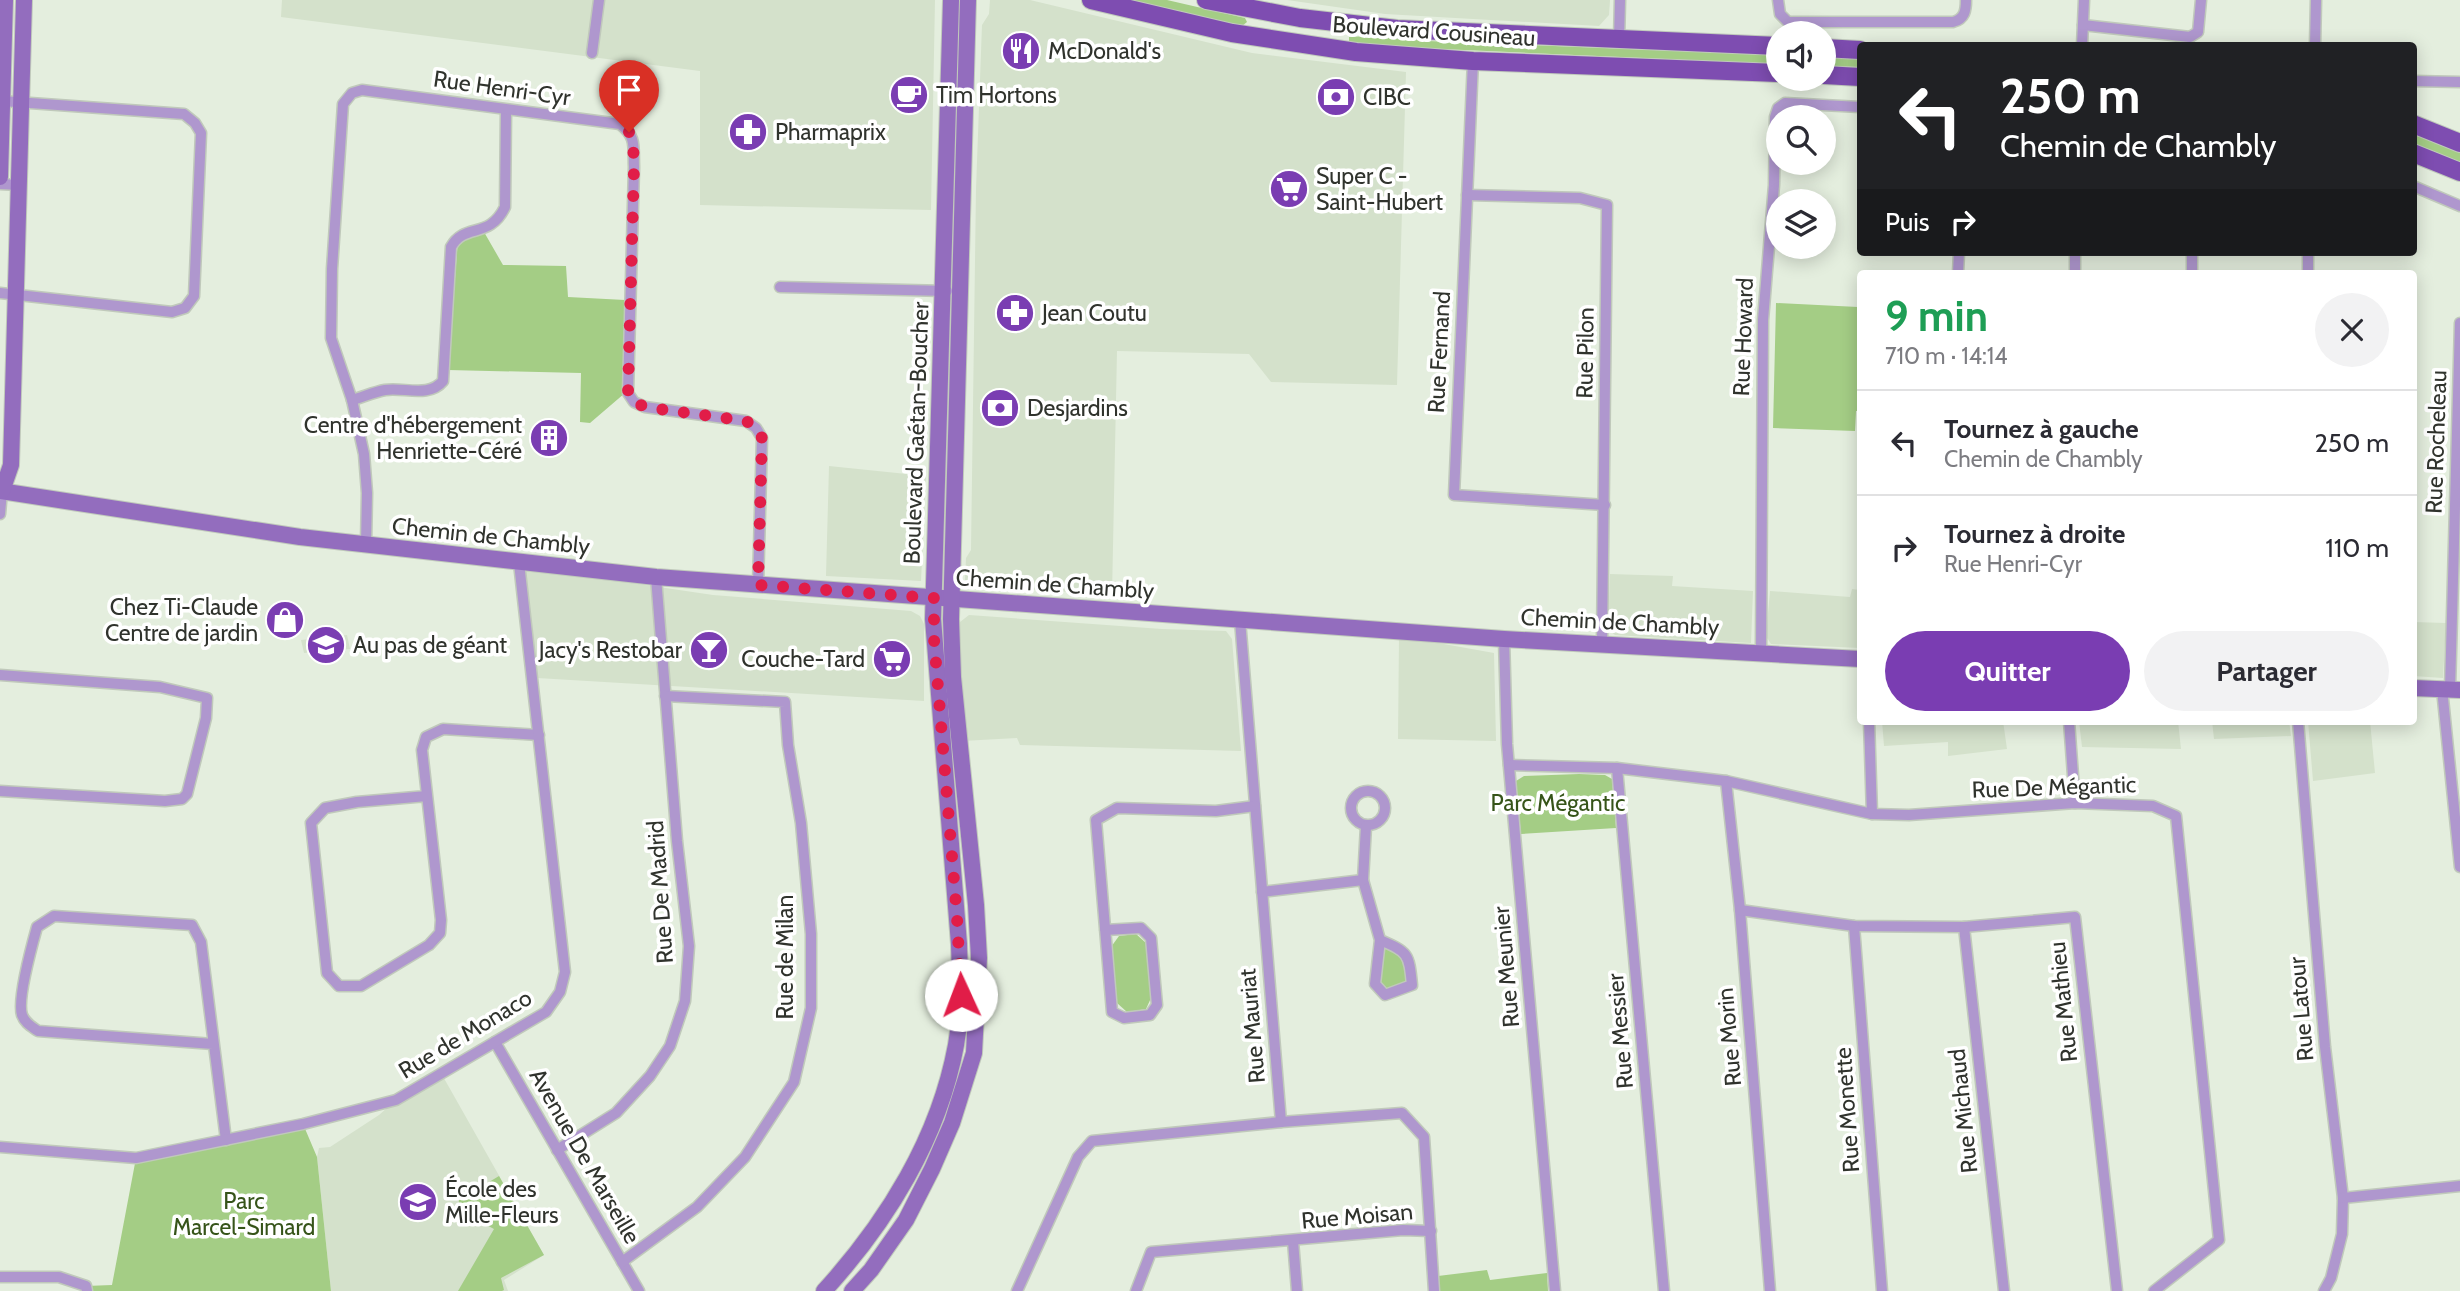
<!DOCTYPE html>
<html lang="fr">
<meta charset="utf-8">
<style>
:root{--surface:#fff;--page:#f2f2f3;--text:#2b2b33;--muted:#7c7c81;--line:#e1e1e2;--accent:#7a3db2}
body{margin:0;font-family:Cabin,sans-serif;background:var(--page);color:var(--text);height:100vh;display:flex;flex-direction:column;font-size:26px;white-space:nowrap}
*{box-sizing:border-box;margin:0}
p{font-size:23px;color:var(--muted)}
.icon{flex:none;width:38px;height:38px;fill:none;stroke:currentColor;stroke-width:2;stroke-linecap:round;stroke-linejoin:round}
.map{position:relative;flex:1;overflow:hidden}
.details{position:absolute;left:1857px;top:270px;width:560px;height:455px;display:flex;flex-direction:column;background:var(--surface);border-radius:7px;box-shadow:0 4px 18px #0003}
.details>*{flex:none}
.top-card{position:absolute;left:1857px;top:42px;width:560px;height:214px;border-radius:7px;box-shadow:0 4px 18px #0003;background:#202124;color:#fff;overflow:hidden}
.controls{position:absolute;left:1766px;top:21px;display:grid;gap:14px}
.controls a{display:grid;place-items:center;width:70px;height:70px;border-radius:50%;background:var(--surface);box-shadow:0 4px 18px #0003;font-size:35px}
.pin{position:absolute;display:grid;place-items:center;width:60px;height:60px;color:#fff;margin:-72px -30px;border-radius:50% 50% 50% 0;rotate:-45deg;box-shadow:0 0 7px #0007}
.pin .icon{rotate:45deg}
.me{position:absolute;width:77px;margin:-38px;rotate:358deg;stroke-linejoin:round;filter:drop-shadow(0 0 5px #0008)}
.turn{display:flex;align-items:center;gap:24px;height:147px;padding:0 28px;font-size:32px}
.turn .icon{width:91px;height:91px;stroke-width:2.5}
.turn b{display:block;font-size:49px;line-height:60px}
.then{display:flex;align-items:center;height:66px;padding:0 28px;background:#0003;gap:14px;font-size:26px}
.round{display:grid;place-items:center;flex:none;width:74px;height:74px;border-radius:37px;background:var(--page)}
.overview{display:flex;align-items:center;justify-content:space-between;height:119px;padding:0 28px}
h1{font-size:42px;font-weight:800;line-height:52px;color:#1e9e55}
.action{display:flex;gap:14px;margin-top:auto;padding:14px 28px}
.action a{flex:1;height:80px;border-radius:42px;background:var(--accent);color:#fff;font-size:28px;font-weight:800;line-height:80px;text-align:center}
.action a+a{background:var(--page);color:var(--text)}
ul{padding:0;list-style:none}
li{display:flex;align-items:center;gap:21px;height:105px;padding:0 28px;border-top:2px solid var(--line)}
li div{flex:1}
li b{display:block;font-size:26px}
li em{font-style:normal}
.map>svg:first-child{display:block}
.built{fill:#d4e1cb}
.green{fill:#a4cd85}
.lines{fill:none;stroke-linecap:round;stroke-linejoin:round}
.street-casing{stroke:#c0c9bb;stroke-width:13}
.secondary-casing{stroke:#c0c9bb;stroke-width:18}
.primary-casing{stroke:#c0c9bb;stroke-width:20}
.street{stroke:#af97ce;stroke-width:10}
.secondary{stroke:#936dbe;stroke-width:16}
.primary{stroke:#7e4db1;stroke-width:18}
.route{stroke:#e11d48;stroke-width:12;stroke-dasharray:0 21.6}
.labels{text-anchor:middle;stroke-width:7;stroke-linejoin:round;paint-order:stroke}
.street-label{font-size:23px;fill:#30332d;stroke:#fff}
.poi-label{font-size:23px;fill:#30332d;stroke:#fff;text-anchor:start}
.park-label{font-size:23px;fill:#365419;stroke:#fff}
</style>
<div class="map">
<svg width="2460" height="1291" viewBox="0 0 2460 1291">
<rect width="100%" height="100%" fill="#e4eede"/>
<g class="built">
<path d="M282,0H935L931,210L700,205V71L281,17Z"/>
<path d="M990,0H1030L1252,53L1406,72L1397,385L1271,382L1249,354L1117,351L1112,595L986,586L980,581L965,580L966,558L971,550L976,189L982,25L989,14Z"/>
<path d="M1287,0H1610L1609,15L1599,26L1385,14Z"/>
<path d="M829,466L926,476L921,581L826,576Z"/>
<path d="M523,567L713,595L911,611L920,616L924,624V701L537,678Z"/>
<path d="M1610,574L1673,576L1672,586L1753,591L1751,643L1615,635L1608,629Z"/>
<path d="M1852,589L1860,590V648L1771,644L1766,636L1770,591L1850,597Z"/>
<path d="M969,615L1162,629L1226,631L1232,639L1241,751L1020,745L1017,738L962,741L960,622Z"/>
<path d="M2413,622L2446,623L2443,678L2413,676Z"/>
<path d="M347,635L350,649L304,653L301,640Z"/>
<path d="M1399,636L1494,653L1496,741L1398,739Z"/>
<path d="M1882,721H2003L2007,749L1948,756V742L1884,746Z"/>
<path d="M2079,721H2178L2181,749L2082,747Z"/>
<path d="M2212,721H2289L2291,736L2214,739Z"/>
<path d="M2308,721H2370L2375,773L2313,781Z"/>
<path d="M441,1073L544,1255L504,1280L508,1291H331L317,1157L319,1148L330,1147L379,1115L396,1100Z"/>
</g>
<g class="green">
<path d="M1130,0H1167L1245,18L1247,22L1242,26Z"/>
<path d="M1370,36L1427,41L1778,55V64L1419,48L1349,42V37Z"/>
<path d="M1824,57L1860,59V67L1824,66Z"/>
<path d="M2413,134L2460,153V162L2413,143Z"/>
<path d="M484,232L503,265L566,266L568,297L625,300V393L590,423L580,422L581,373L448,370L458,239Z"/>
<path d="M1776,303L1858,307L1857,317H1860V411H1856L1855,431L1773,428Z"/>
<path d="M1579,774L1605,775L1612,779L1616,828L1521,834L1516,781L1524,776Z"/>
<path d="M1136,934L1146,943L1151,998L1146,1009L1127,1012L1117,1003L1111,947L1119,936Z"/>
<path d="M1381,944L1401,952L1409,983L1385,992L1379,982Z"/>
<path d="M303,1124L317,1157L331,1291H87L86,1286L112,1285L136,1158Z"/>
<path d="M499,1176L544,1255L501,1278L504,1290L502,1291H458L494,1229L458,1210L459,1200Z"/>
<path d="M1487,1270L1490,1280L1547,1273L1548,1291H1440L1438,1276Z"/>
</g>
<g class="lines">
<g class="street-casing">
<g id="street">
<path d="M1778,0L1780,14L1788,22H1953C1965,19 1966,10 1966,0"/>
<path d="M2083,25L2190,37L2198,32L2201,0"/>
<path d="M1619,40L1620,0"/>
<path d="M2082,46L2084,0"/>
<path d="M2315,46L2316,0"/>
<path d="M592,53L599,0"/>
<path d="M1473,61L1454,495L1605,505"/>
<path d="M2413,81L2460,82"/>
<path d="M0,184L19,185"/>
<path d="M2413,186L2460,206"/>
<path d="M1467,195L1580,198L1607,205L1602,643"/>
<path d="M1958,273L1959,252"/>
<path d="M2075,273V252"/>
<path d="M2192,273V252"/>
<path d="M2308,273V252"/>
<path d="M780,287L947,291"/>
<path d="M0,293L172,312L185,308L194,296L201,133L195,123L184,114L2,101"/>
<path d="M352,400C363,397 374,392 385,390C404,387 429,398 443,381L451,247C465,222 489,240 505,207L506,110"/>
<path d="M0,514L2,491"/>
<path d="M366,544L367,493L364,454L352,400L331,338L332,269L343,104L352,93L362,90L620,124C637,137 633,147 634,167L628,393L634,402L645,407L746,421L756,428L762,438L758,585"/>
<path d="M1240,620L1281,1122"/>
<path d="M1504,639L1507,744L1555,1291"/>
<path d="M1761,653L1763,320L1774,185L1775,117L1778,108L1785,103L1860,107"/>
<path d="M0,675L160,687L207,698L206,718L187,794L182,799L165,801L0,791"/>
<path d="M2442,689L2460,867"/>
<path d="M2450,689L2460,323"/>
<path d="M1869,721L1872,814"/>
<path d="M2069,721L2075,803"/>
<path d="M2298,721L2325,1047L2343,1198L2342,1234L2331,1278L2324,1291"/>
<path d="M1509,765L1617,768L1726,781L1872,814L1909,815L2075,803L2153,806L2176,816L2219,1240L2154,1291"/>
<path d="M1617,768L1664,1291"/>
<path d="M1726,781L1740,910L1770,1291"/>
<circle cx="1368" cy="808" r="17"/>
<path d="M427,796L357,802L325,808L311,823L327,973L339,986H361L429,945L440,933L441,920L422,750L426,737L443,729L539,735"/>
<path d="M1366,826L1363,880L1380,940L1375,984L1385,995L1412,985C1409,953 1408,952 1380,940"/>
<path d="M1262,892L1363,880"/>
<path d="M1740,910L1854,926L1964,927L2075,917L2117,1291"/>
<path d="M1854,926L1882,1291"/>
<path d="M1964,927L2004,1291"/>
<path d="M1105,930L1141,928L1151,938L1157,1005L1150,1015L1124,1018L1112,1012L1096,820L1117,808L1216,811L1255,806"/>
<path d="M495,1042L639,1291"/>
<path d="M213,1044L38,1031C31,1026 25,1023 22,1015C17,1000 32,945 37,927L54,916L192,925L201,942L226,1140"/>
<path d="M0,1147L136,1158L303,1124L396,1100L546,1012L560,992L565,972L519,563"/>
<path d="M557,1150L616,1113L650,1076L670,1046L685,1001L689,946L677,841L656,577"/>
<path d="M2343,1198L2460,1186"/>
<path d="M1293,1241L1297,1291"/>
<path d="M622,1262L697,1207L745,1157L794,1082L811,1008V934L801,823L788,745L785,702L665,696"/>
<path d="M0,1277H59L86,1286L87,1291"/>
<path d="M1017,1291L1078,1157L1092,1141L1281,1122L1402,1113L1424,1137L1434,1291"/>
<path d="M1136,1291L1151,1252L1403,1230L1431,1231"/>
</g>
</g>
<g class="secondary-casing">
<g id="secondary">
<path d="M0,177L5,0"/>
<path d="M0,491L300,537L656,577L1504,639L1860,659"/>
<path d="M2,491L11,465L24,0"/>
<path d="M2413,688L2460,690"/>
<path d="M824,1291C887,1222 939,1138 956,1045C962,1012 960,977 959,944L933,619L951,0"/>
<path d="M852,1291L871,1270L906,1220L932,1169L952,1123L974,1053L979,958L976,905L953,677L951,619L968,0"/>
</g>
</g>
<g class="primary-casing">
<g id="primary">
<path d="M1091,0L1232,33L1356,52L1473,61L1778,73"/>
<path d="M1206,0L1300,18L1397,29L1778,46"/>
<path d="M1824,48L1860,50"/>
<path d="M1824,75L1860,77"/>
<path d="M2413,124L2460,143"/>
<path d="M2413,153L2460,172"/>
</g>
</g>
<use href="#street" class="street"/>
<use href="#secondary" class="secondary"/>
<use href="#primary" class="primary"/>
</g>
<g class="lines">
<path class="route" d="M629,132L633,141L634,167L628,393L634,402L645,407L746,421L757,428L762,438L758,585L934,598V639L957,917L961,995"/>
</g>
<defs>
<g id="restaurant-disc" transform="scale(2.0125)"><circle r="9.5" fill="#7a3db2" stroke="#fff"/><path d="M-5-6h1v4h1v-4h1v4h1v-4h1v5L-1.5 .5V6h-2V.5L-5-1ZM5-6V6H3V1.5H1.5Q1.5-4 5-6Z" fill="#fff"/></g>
<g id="cafe-disc" transform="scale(2.0125)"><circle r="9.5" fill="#7a3db2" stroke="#fff"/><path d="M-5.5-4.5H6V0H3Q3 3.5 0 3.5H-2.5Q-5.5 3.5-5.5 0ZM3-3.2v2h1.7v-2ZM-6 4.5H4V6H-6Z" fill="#fff"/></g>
<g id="bank-disc" transform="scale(2.0125)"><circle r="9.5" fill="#7a3db2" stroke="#fff"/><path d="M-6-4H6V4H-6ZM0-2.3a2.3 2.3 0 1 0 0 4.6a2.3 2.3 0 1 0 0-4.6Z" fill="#fff"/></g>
<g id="pharmacy-disc" transform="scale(2.0125)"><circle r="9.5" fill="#7a3db2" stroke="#fff"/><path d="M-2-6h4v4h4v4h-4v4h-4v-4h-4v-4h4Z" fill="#fff"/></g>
<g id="supermarket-disc" transform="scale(2.0125)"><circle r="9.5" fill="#7a3db2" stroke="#fff"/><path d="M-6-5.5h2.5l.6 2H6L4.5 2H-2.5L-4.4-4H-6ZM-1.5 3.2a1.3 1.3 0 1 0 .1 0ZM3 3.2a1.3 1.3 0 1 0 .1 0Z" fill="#fff"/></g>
<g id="building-disc" transform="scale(2.0125)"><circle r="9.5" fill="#7a3db2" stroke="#fff"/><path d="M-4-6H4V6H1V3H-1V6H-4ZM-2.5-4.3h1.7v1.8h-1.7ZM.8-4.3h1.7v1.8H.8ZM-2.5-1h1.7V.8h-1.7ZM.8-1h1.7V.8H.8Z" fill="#fff"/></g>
<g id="shop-disc" transform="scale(2.0125)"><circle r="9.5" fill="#7a3db2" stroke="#fff"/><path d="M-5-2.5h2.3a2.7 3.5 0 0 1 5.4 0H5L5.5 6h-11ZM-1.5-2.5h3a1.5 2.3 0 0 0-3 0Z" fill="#fff"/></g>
<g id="school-disc" transform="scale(2.0125)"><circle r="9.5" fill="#7a3db2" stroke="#fff"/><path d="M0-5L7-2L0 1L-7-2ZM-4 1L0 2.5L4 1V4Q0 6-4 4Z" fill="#fff"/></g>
<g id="bar-disc" transform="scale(2.0125)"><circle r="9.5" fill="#7a3db2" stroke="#fff"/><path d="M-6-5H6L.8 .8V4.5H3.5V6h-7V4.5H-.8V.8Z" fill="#fff"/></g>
</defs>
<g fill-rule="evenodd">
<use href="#restaurant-disc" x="1021" y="51"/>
<use href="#cafe-disc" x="909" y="95"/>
<use href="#bank-disc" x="1336" y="97"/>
<use href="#pharmacy-disc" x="748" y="132"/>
<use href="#supermarket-disc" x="1289" y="189"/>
<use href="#pharmacy-disc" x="1015" y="313"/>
<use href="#bank-disc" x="1000" y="408"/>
<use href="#building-disc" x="549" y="438"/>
<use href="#shop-disc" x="285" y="620"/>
<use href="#school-disc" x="326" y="645"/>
<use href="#bar-disc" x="709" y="650"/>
<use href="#supermarket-disc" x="892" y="659"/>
<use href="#school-disc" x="418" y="1202"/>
</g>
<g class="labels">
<g class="street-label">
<text transform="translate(1434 31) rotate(4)" y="8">Boulevard Cousineau</text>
<text transform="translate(502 88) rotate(8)" y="8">Rue Henri-Cyr</text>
<text transform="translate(1743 337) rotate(-88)" y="8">Rue Howard</text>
<text transform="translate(1439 352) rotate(-87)" y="8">Rue Fernand</text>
<text transform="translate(1585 353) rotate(-89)" y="8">Rue Pilon</text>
<text transform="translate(916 433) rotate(-88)" y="8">Boulevard Gaétan-Boucher</text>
<text transform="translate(2436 442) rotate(-88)" y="8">Rue Rocheleau</text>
<text transform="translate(491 536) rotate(6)" y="8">Chemin de Chambly</text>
<text transform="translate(1055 584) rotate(4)" y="8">Chemin de Chambly</text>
<text transform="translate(1620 622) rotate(3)" y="8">Chemin de Chambly</text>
<text transform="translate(2054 787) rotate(-2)" y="8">Rue De Mégantic</text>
<text transform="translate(660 892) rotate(-94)" y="8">Rue De Madrid</text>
<text transform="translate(785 957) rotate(-90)" y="8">Rue de Milan</text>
<text transform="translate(1506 967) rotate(-95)" y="8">Rue Meunier</text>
<text transform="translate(2063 1002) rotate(-96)" y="8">Rue Mathieu</text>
<text transform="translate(2301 1009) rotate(-95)" y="8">Rue Latour</text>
<text transform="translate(1252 1026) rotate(-95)" y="8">Rue Mauriat</text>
<text transform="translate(1620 1031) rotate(-95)" y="8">Rue Messier</text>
<text transform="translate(465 1034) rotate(-31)" y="8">Rue de Monaco</text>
<text transform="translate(1729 1037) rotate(-95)" y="8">Rue Morin</text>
<text transform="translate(1847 1110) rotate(-94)" y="8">Rue Monette</text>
<text transform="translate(1963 1111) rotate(-96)" y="8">Rue Michaud</text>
<text transform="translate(585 1156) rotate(60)" y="8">Avenue De Marseille</text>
<text transform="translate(1357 1216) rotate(-5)" y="8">Rue Moisan</text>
</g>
<g class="poi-label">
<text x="1048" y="59">McDonald's</text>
<text x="936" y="103">Tim Hortons</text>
<text x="1363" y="105">CIBC</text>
<text x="775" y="140">Pharmaprix</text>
<text x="1316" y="184">Super C -<tspan x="1316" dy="26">Saint-Hubert</tspan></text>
<text x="1042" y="321">Jean Coutu</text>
<text x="1027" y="416">Desjardins</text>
<text x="522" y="433" text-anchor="end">Centre d'hébergement<tspan x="522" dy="26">Henriette-Céré</tspan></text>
<text x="258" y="615" text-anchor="end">Chez Ti-Claude<tspan x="258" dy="26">Centre de jardin</tspan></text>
<text x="353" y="653">Au pas de géant</text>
<text x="682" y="658" text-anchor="end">Jacy's Restobar</text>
<text x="865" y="667" text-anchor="end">Couche-Tard</text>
<text x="445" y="1197">École des<tspan x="445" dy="26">Mille-Fleurs</tspan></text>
</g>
<g class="park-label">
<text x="1558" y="811">Parc Mégantic</text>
<text x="244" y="1209">Parc<tspan x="244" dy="26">Marcel-Simard</tspan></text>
</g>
</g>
</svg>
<div class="controls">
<a><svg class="icon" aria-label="sound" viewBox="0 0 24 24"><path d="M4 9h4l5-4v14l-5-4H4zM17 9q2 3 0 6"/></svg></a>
<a><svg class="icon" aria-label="search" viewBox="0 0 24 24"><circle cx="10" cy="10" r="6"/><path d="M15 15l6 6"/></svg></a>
<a><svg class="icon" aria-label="layers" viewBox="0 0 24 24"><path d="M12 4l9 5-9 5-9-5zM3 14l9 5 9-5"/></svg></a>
</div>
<div class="pin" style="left:629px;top:132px;background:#d93025"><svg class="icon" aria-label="arrive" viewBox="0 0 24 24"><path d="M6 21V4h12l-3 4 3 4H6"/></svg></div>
<svg class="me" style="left:961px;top:995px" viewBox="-20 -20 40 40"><circle r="19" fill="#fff"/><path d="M0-13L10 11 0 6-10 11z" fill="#e11d48"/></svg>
<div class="top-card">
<div class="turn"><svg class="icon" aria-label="left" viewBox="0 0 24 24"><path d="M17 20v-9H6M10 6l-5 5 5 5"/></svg><div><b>250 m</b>Chemin de Chambly</div></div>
<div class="then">Puis<svg class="icon" aria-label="right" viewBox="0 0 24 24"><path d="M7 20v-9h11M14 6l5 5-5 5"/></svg></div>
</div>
<section class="details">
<div class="overview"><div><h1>9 min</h1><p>710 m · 14:14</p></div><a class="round"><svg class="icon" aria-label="close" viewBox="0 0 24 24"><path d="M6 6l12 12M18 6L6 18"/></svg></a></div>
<ul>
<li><svg class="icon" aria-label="left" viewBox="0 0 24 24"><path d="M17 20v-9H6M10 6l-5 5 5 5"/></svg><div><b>Tournez à gauche</b><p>Chemin de Chambly</p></div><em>250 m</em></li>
<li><svg class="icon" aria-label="right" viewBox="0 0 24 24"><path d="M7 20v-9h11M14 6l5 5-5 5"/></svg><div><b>Tournez à droite</b><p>Rue Henri-Cyr</p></div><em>110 m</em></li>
</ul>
<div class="action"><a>Quitter</a><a>Partager</a></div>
</section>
</div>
